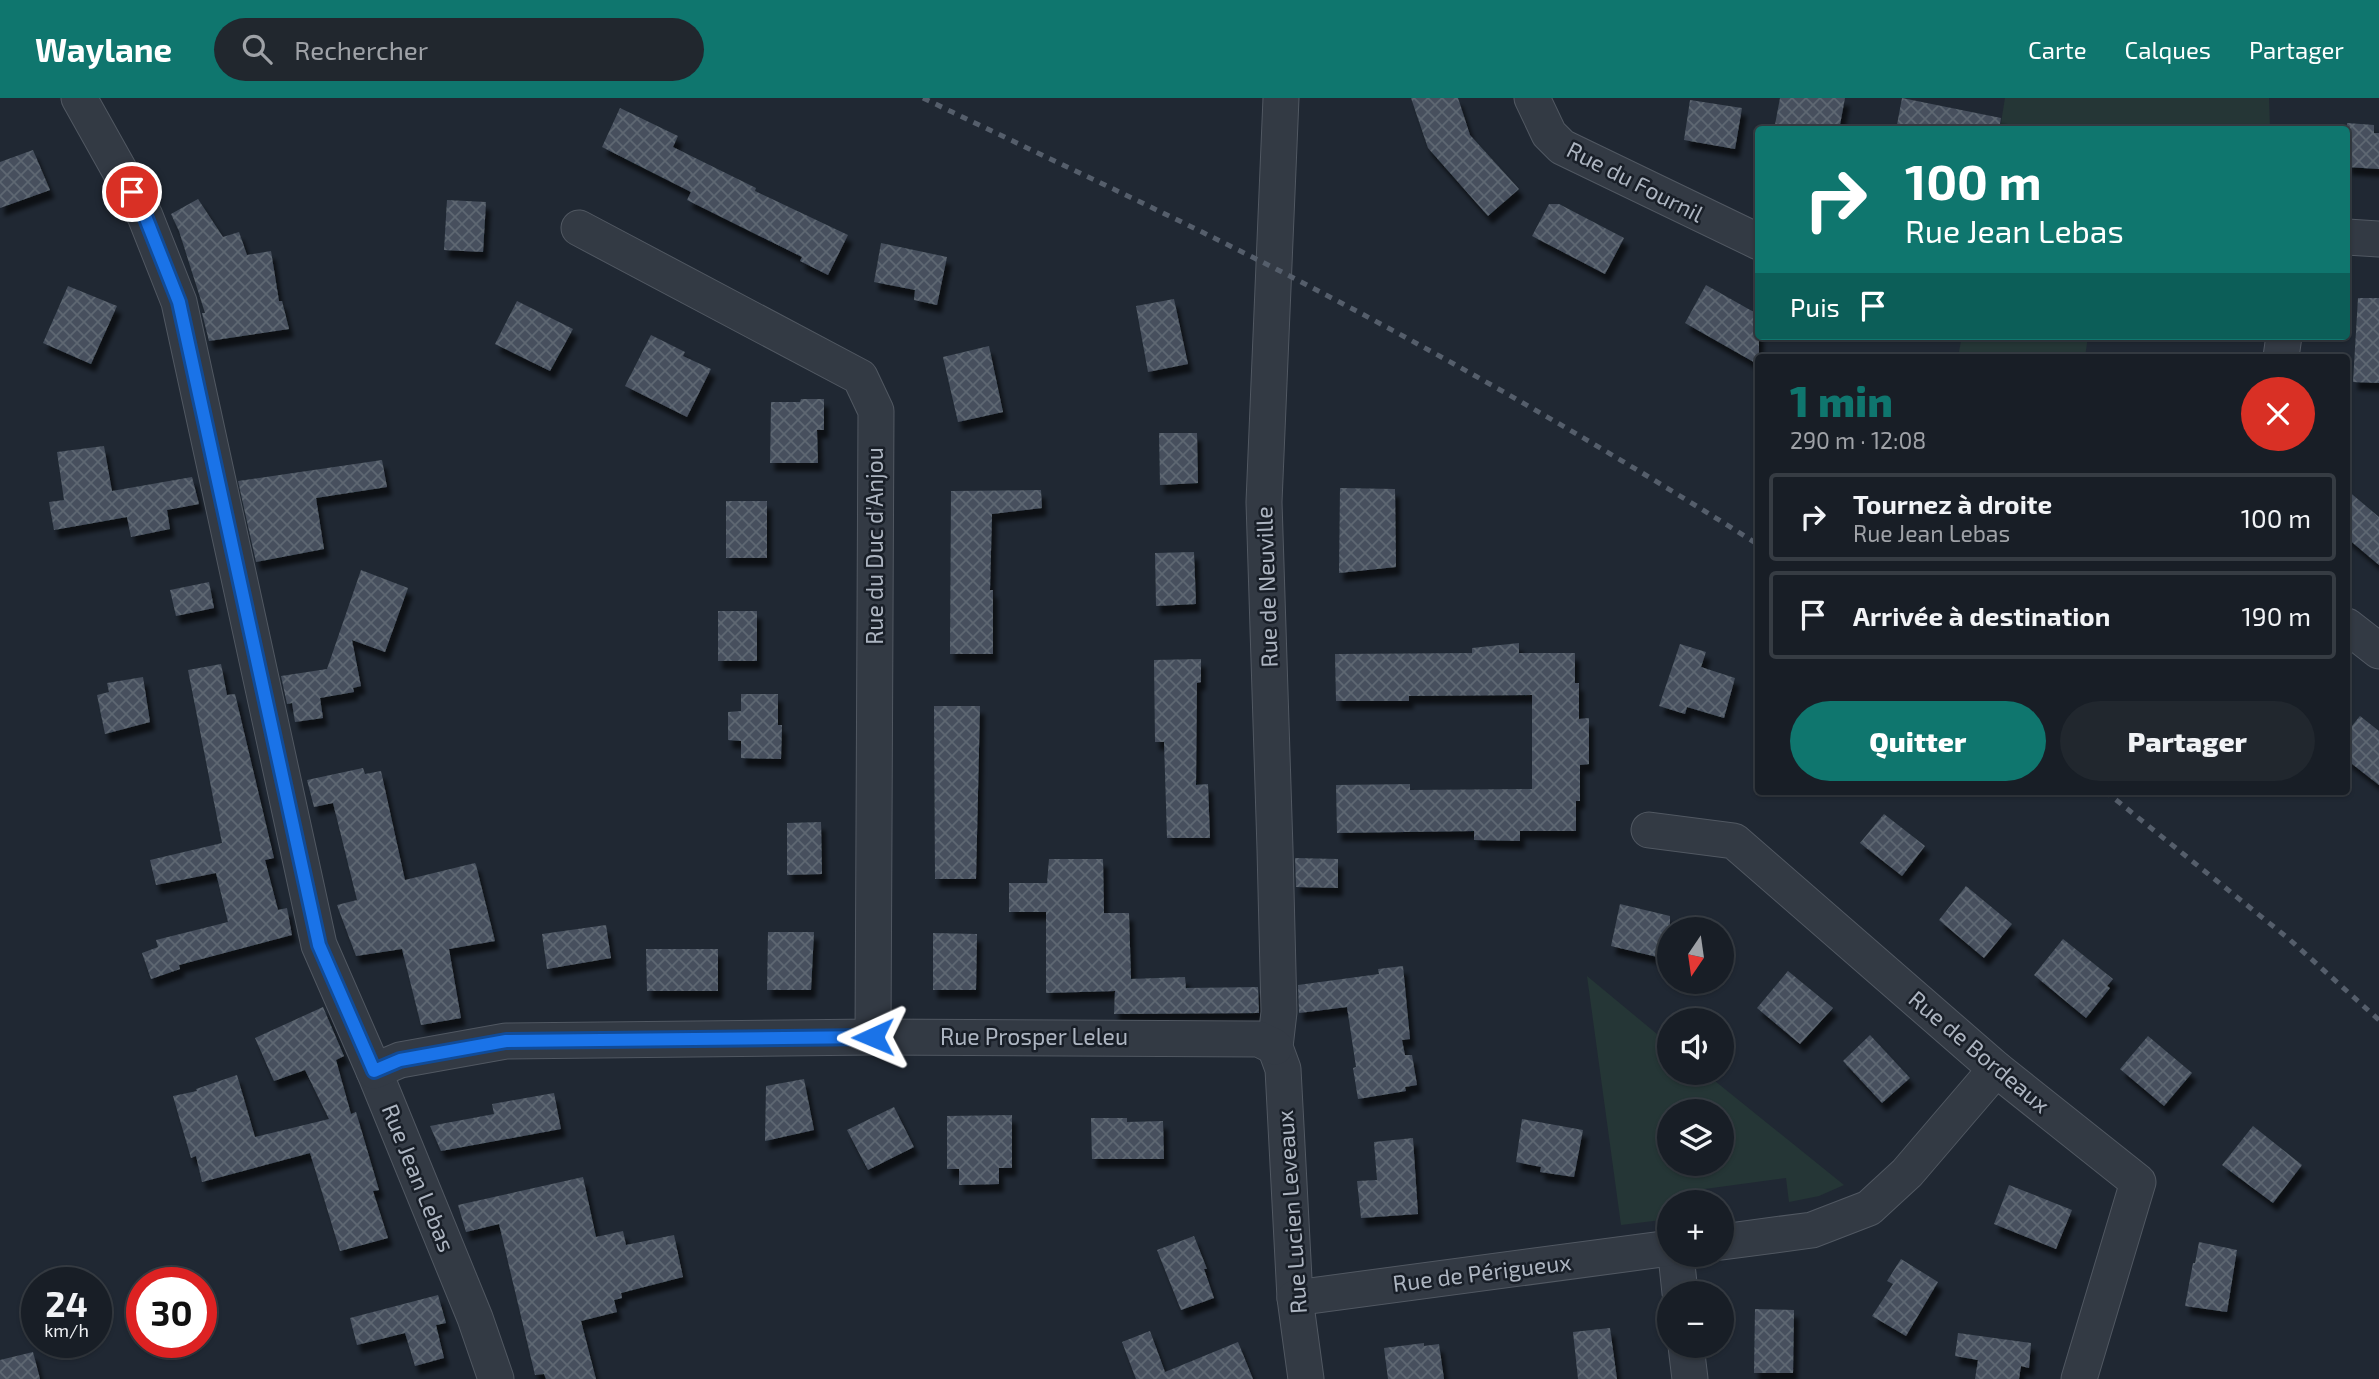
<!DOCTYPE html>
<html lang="fr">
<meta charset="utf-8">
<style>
:root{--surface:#181e26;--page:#21272e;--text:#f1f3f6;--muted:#9fa2a7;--line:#363c43;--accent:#0f766e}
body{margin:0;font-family:"Exo 2",sans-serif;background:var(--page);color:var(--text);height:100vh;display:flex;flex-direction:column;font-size:26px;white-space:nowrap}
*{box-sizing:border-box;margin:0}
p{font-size:23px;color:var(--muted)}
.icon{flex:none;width:38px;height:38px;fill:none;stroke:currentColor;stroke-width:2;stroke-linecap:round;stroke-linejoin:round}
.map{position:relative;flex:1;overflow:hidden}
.side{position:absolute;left:1755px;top:256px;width:595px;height:441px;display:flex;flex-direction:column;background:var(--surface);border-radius:7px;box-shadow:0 2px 5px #0004,0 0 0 2px var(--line)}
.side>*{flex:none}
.hud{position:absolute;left:1755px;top:28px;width:595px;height:214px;border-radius:7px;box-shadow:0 2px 5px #0004,0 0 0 2px var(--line);background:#0f766e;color:#fff;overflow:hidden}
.needle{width:46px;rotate:193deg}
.fabs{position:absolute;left:1657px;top:819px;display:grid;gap:14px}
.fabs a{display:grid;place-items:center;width:77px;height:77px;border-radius:50%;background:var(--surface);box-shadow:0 2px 5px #0004,0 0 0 2px var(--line);font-size:35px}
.speed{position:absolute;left:21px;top:1169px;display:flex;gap:14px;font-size:35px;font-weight:700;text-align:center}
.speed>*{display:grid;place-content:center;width:91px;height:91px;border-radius:50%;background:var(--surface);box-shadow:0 2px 5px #0004,0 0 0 2px var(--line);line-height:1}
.speed small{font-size:18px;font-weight:400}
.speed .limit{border:10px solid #d22;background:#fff;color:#111}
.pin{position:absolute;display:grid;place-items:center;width:60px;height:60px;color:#fff;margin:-30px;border:4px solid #fff;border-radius:50%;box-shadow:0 2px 7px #0007}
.me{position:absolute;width:77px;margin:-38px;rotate:269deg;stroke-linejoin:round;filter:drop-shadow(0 0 5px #0008)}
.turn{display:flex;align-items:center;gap:24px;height:147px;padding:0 35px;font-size:32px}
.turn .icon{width:91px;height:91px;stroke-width:2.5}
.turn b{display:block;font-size:49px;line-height:60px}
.then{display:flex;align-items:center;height:66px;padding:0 35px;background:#0003;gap:14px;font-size:26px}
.round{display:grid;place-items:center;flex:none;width:74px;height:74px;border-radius:37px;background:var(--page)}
.summary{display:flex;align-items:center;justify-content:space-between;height:119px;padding:0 35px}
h1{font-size:42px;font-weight:800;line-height:52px;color:var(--accent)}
.button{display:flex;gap:14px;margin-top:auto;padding:14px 35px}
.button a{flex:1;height:80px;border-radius:42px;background:var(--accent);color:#fff;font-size:28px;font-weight:800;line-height:80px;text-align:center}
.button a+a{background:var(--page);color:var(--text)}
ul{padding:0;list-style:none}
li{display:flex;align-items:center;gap:21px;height:88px;margin:0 14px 10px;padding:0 21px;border:4px solid var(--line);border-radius:7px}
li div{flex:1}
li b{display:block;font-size:26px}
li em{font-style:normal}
header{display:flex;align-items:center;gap:42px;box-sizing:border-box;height:98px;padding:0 35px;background:var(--accent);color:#fff}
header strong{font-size:33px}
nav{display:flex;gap:38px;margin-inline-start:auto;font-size:24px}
.search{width:490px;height:63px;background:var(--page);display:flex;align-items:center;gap:18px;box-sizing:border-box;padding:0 24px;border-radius:38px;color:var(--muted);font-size:26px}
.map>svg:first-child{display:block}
.green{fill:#253636;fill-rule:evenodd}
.building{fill:url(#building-cross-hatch);filter:url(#shadow)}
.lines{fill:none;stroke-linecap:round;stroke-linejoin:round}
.street-casing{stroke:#515862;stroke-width:37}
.street{stroke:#333a44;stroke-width:35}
.rail{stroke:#555e6b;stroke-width:5;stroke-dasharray:7 7;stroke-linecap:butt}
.route-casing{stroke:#114b97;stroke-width:18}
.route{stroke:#1a73e8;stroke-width:12}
.labels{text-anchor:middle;stroke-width:5;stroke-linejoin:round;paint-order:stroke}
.street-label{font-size:23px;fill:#adb5c1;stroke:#191f28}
</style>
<header>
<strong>Waylane</strong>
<div class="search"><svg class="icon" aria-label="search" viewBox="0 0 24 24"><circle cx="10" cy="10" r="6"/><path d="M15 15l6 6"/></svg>Rechercher</div>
<nav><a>Carte</a><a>Calques</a><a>Partager</a></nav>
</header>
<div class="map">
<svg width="2379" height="1281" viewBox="0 0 2379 1281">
<defs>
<pattern id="building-cross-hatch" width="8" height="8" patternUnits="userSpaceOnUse" patternTransform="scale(1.75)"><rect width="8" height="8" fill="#46505d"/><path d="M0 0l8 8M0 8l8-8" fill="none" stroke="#5e6772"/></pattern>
<filter id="shadow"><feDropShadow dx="4.5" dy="8" stdDeviation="2" flood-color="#0009"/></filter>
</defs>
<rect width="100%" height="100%" fill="#202833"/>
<g class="green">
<path d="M2005,0H2269L2270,31H2000Z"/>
<path d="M1962,238H2088L2085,259H1958Z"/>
<path d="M1587,878L1669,946L1670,975H1705L1844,1087L1819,1098L1789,1104L1786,1080L1690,1093L1691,1104H1670L1669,1121L1621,1127ZM1670,1013H1722V1066H1670Z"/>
</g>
<g class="building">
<path d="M1411,0H1458L1470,37L1519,91L1488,118L1428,50Z"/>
<path d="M1780,0H1845L1839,32H1774Z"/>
<path d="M1902,0L2001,20L1999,32H1896Z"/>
<path d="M1690,2L1742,10L1735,51L1684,42Z"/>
<path d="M620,10L678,38L673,49L756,90L755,93L848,137L828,177L800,163L802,159L687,102L691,94L602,49Z"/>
<path d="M2347,25L2374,27V35H2379V71L2347,69Z"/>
<path d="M33,52L50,92L0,110V64Z"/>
<path d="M198,101L223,139L239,134L247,157L271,153L279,203H282L289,231L209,243L202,215H205L179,133L171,116Z"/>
<path d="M447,102L486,104L483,154L444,152Z"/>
<path d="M1549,106H1559L1624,140L1605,176L1532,138Z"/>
<path d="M881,145L947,159L937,207L914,202L915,192L874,184Z"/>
<path d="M1706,187L1759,217V267L1685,225Z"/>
<path d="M68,188L117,208L91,266L43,245Z"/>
<path d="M2358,200H2379V285L2353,284Z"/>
<path d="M1174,201L1188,266L1148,274L1136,208Z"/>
<path d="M517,203L573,231L550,273L495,246Z"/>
<path d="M651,237L685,254L683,258L711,271L687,319L625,288Z"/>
<path d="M989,248L1003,314L958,324L943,259Z"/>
<path d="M801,301H824V332H817L818,365H770L771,304H800Z"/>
<path d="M1159,335H1197L1198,385L1160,387Z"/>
<path d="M104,348L112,393L192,379L199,406L167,412L170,431L131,439L127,419L54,432L49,404L64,402L57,354Z"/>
<path d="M382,362L387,389L316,400L324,451L256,464L238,383Z"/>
<path d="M1340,390L1395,391L1396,469L1339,475Z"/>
<path d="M1041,392L1042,410L992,416L990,492H993V556H950L951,393Z"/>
<path d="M2347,392L2379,419V467L2347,440Z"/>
<rect x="726" y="403" width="41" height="57"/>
<path d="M1194,454L1196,506L1156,508L1155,455Z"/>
<path d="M361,472L408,490L385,554L352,542L361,588L353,590L354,594L320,600L323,620L295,624L292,605L287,606L281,578L327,571Z"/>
<path d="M209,484L214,510L176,518L170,492Z"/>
<rect x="718" y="513" width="39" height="50"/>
<path d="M1519,545V555H1575V585H1579V621L1589,620V666L1580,667V703H1576V733H1520V743L1474,742V733L1337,735L1336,687L1410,686V692L1532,691V597L1409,598V603H1336L1335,556L1472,555V550Z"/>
<path d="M1680,546L1706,554L1701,569L1735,580L1724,620L1687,609L1685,616L1659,608Z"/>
<path d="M1201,561V584L1197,585L1196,687L1208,686L1210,740H1167L1164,644H1155L1154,562Z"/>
<path d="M221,566L227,597L235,596L274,760L265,762L278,812L287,810L292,837L179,867L180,871L151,881L142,855L158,849L156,842L228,824L216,775L156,787L150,762L222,745L188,572Z"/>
<path d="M143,579L150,624L105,636L97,597L109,594L107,585Z"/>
<path d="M741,596H778V627H782L781,661L741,660V643L728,642V614L741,613Z"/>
<path d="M934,608H980L976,781H935Z"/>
<path d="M2360,618L2379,633V687L2347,662V634Z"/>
<path d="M363,670L365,676L381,673L405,782L475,765L476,767L495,843L449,851L461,920L421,927L402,851L356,858L337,807L357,802L333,705L314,709L307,682Z"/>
<path d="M1884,716L1925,748L1902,778L1860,745Z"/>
<path d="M821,724L822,776L787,777V725Z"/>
<path d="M1295,760L1338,761V790L1296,789Z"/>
<path d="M1049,761H1103L1104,815H1129L1131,881L1185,879L1186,890L1258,889L1259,915L1114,916L1115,893L1046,895V814H1009V785H1047Z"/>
<path d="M1966,788L2012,826L1984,860L1939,822Z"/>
<path d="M1620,806L1670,818V862L1611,848Z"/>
<path d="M606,827L611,860L547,871L542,836Z"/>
<path d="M768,834H814L811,892H767Z"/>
<path d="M933,835L977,836L976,892H933Z"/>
<path d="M2063,841L2113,881L2107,888L2110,890L2086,920L2034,877Z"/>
<path d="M646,851H718V893H647Z"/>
<path d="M1403,868L1410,941L1402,942L1405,957H1412L1417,987L1405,989L1406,993L1358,1001L1353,970L1356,969L1347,909L1299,915L1298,887L1379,876L1378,871Z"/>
<path d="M1788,873L1833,910L1800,946L1757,910Z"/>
<path d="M323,909L344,958L336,962L351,1016L356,1014L379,1092L373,1093L388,1140L340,1153L310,1055L202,1084L196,1058L191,1060L173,998L197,993L196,991L237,977L255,1039L329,1021L305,972L274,983L255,940Z"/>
<path d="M1870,937L1910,980L1882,1005L1843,963Z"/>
<path d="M2148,938L2192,975L2164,1008L2120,971Z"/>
<path d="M804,981L814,1032L765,1043L766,988Z"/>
<path d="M554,995L561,1031L441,1053L430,1028L494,1016L492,1006Z"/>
<path d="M894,1009L914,1049L868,1072L847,1032Z"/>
<path d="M1012,1017V1070H999V1086L959,1087V1071H947V1018Z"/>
<path d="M1091,1020H1127V1024L1163,1023L1164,1061H1092Z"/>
<path d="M1522,1021L1583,1032L1574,1079L1540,1074L1541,1069L1516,1064Z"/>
<path d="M2253,1028L2302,1067L2273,1105L2222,1067Z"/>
<path d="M1413,1040L1418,1116L1361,1120L1357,1083L1377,1082L1374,1044Z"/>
<path d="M583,1079L596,1139L623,1133L626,1147L674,1137L683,1179L621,1195L622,1200L614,1202L617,1214L581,1223L596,1281H546L544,1276L535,1277L499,1126L466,1134L458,1107Z"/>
<path d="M2009,1087L2072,1112L2056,1151L1994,1126Z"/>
<path d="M1194,1138L1207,1171H1204L1214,1200L1181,1212L1157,1152Z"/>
<path d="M2199,1144L2237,1152L2227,1214L2185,1208L2193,1165H2195Z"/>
<path d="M1901,1161L1938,1184L1906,1238L1872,1218L1893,1186L1887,1183Z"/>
<path d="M438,1197L446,1225L436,1227L444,1260L415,1268L405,1235L357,1247L350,1220Z"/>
<path d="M1755,1211L1794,1212L1793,1275H1754Z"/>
<path d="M1610,1230L1617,1281H1578L1573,1234Z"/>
<path d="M1150,1233L1165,1274L1238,1244L1253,1281H1136L1122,1244Z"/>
<path d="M1958,1235L2031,1245L2029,1270L2021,1268L2019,1281H1975L1978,1262L1955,1258Z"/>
<path d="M1424,1245V1248L1439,1246L1444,1281H1388L1384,1250Z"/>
<path d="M33,1254L40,1281H0V1262Z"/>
</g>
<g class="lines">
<g class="street-casing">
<g id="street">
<path d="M79,0L145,118L179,204L319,847L374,973L475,1220L496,1281"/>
<path d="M1281,0L1264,404L1275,751L1279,914L1275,949L1283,971L1295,1200L1306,1281"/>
<path d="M1532,0L1549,36L1562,49L1759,144"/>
<path d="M579,130L860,279L876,313L873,939"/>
<path d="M2347,139L2379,141"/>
<path d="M2281,259L2284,238"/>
<path d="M2347,528L2379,553"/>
<path d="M1649,732L1734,743L1996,971L2138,1084L2079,1281"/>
<path d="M374,973L400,962L506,943L873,939L1259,941L1275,949"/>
<path d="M1722,1144L1812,1132L1869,1110L1907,1075L1996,971"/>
<path d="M1676,1157L1680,1195"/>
<path d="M1295,1200L1670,1150"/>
<path d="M1686,1248L1690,1281"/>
</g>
</g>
<use href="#street" class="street"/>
<g class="rail">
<path d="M923,0C1041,57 1160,112 1276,171C1442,256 1602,348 1759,447"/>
<path d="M2105,693L2289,841L2379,922"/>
</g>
</g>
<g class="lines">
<g class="route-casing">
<path id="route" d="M132,94L145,118L179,204L319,847L374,973L400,962L506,943L873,939"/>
</g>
<use href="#route" class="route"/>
</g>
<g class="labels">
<g class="street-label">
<text transform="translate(1635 84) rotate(27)" y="8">Rue du Fournil</text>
<text transform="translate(875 448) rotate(-90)" y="8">Rue du Duc d'Anjou</text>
<text transform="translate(1267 489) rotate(-92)" y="8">Rue de Neuville</text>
<text x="1034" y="947">Rue Prosper Leleu</text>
<text transform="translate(1979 954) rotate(40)" y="8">Rue de Bordeaux</text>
<text transform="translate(418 1080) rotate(68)" y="8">Rue Jean Lebas</text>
<text transform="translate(1292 1114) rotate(-94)" y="8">Rue Lucien Leveaux</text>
<text transform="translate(1482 1175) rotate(-7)" y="8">Rue de Périgueux</text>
</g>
</g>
</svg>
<div class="fabs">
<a><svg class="needle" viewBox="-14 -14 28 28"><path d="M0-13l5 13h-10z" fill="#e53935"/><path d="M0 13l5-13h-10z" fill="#9fa2a7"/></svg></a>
<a><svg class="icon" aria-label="sound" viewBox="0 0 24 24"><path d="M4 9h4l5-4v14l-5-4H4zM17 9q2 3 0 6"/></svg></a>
<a><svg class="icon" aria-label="layers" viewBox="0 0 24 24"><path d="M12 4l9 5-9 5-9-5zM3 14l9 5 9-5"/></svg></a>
<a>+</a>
<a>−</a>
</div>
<div class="speed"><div>24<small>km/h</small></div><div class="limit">30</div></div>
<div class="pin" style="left:132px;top:94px;background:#d93025"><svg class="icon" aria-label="arrive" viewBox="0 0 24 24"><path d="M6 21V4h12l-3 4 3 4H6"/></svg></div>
<svg class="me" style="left:873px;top:939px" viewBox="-20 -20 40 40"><path d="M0-17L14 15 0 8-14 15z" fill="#1a73e8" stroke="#fff" stroke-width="4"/></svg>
<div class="hud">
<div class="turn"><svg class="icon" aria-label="right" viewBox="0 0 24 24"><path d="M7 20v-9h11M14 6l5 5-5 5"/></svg><div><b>100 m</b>Rue Jean Lebas</div></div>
<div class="then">Puis<svg class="icon" aria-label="arrive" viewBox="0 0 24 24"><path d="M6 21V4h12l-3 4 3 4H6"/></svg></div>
</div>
<section class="side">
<div class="summary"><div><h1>1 min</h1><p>290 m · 12:08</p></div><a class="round" style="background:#d93025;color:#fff"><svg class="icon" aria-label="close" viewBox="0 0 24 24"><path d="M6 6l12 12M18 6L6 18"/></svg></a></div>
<ul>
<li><svg class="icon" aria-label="right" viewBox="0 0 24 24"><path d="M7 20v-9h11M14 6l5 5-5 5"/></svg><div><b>Tournez à droite</b><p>Rue Jean Lebas</p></div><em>100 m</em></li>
<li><svg class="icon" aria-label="arrive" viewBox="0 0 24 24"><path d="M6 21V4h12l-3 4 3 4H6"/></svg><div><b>Arrivée à destination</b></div><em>190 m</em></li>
</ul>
<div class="button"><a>Quitter</a><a>Partager</a></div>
</section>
</div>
